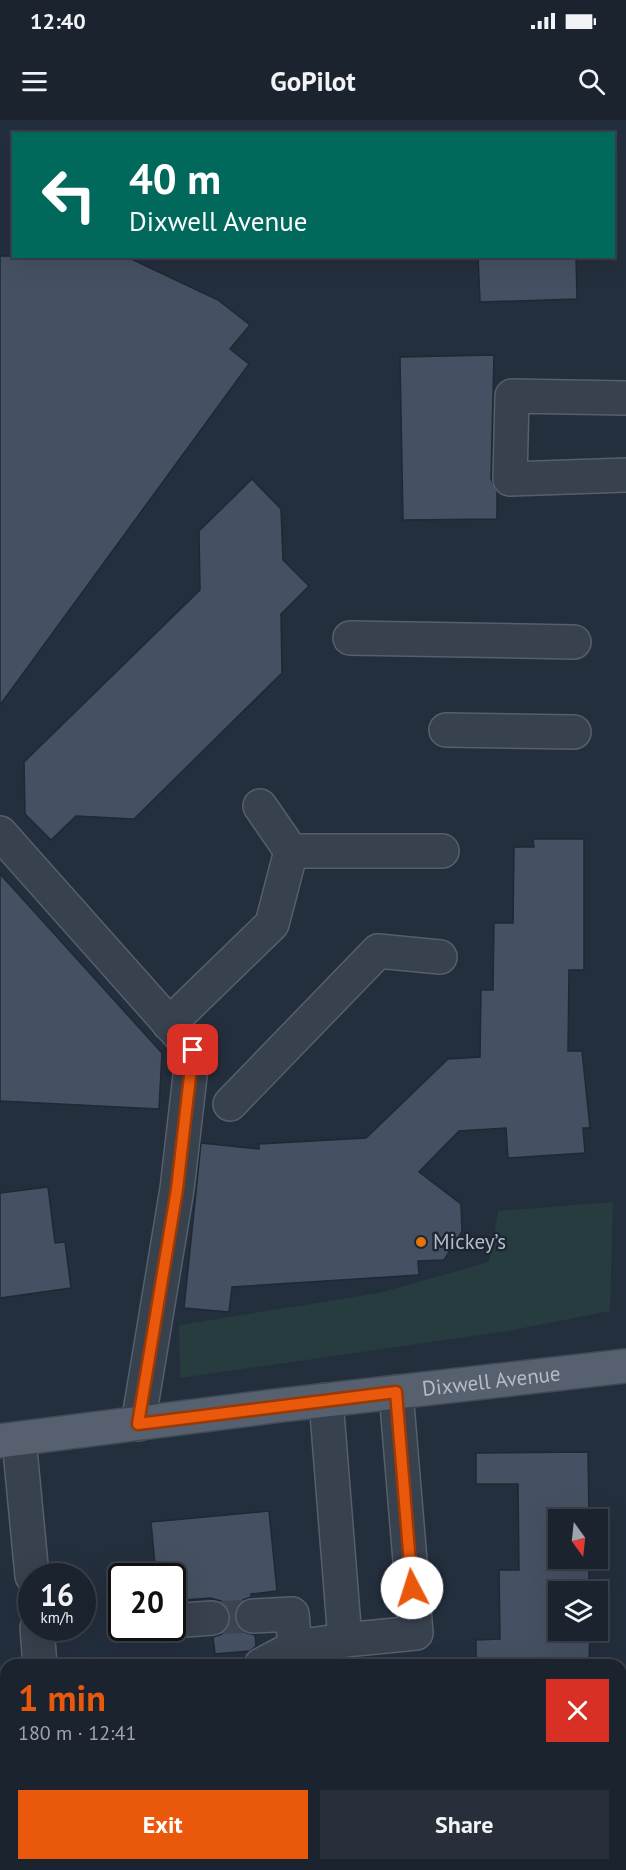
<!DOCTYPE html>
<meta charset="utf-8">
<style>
:root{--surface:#1b232e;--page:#282f3a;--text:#f1f3f6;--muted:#a0a4aa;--line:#39404a;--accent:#ea580c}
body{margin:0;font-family:"PT Sans",sans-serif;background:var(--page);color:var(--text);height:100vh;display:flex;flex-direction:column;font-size:22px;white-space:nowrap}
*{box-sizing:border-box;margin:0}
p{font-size:20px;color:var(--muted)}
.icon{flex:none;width:33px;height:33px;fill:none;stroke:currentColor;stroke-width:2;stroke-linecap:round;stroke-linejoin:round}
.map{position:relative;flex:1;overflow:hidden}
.side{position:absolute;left:0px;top:1539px;width:627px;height:212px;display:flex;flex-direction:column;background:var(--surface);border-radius:18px 18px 0 0;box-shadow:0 6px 24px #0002,0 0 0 2px var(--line)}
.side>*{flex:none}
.hud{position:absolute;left:12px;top:12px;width:603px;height:126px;border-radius:0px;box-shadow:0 6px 24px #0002,0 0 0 2px var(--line);background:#00695c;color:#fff;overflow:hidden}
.needle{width:39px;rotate:165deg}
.fabs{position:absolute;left:548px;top:1389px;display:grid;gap:12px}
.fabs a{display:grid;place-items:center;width:60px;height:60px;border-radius:0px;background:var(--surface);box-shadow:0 6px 24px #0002,0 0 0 2px var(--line);font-size:30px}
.speed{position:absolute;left:18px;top:1443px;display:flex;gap:12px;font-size:30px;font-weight:700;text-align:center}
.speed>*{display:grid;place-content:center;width:78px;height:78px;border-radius:50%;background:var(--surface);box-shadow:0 6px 24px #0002,0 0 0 2px var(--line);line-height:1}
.speed small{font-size:15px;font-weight:400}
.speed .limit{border:3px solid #111;border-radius:9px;background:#fff;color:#111}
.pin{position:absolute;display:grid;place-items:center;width:51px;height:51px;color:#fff;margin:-26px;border-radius:12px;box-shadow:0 3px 9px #0006}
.me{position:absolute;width:66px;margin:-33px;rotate:355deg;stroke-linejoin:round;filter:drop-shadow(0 0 4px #0008)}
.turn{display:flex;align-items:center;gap:21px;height:126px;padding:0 18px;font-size:27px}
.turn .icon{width:78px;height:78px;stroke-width:2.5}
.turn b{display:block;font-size:42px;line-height:51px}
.round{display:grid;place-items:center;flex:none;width:63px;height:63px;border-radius:0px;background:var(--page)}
.headline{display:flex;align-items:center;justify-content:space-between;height:102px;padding:0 18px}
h1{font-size:36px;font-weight:700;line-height:45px;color:var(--accent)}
.action{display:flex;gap:12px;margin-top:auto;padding:12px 18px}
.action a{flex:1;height:69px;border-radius:0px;background:var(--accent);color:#fff;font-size:24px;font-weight:700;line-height:69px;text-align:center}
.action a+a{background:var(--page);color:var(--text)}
.status{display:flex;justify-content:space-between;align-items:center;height:42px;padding:0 30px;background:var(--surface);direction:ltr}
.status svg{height:16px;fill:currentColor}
header{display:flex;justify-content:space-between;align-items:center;height:78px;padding:0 18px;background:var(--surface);font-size:27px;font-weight:700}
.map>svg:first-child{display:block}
.green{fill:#263c3f}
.building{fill:#455162;stroke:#1f2835;stroke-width:1.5}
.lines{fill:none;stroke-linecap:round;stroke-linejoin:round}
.minor-tunnel{stroke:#3a4453;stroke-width:33;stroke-dasharray:33 16;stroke-linecap:butt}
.minor-casing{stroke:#565f6c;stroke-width:36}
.major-casing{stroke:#414a57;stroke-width:36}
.minor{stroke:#38414e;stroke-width:33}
.major{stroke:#56606e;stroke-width:33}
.route-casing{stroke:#983908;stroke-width:15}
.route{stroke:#ea580c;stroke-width:10}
.food-dot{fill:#e8710a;stroke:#1d2633;stroke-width:2}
.labels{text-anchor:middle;stroke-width:5;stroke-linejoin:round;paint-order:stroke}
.poi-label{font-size:21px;fill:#b4bcc9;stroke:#1d2633;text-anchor:start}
.street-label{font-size:21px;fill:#b4bcc9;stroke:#1d2633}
</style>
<div class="status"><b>12:40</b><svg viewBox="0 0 49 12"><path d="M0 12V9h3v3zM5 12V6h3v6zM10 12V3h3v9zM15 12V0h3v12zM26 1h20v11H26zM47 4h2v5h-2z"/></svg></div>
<header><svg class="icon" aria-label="menu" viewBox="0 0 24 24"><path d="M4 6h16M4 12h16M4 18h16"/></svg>GoPilot<svg class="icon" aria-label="search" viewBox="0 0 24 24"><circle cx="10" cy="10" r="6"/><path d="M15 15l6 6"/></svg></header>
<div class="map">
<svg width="626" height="1750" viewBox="0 0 626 1750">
<rect width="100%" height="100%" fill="#242f3e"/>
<path class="green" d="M613,1082L610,1191L508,1211L180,1258L179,1205L379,1173L489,1142L498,1091Z"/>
<g class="building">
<path d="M0,136H125L218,180L250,205L230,229L249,244L0,585Z"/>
<path d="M478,136H576L577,179L480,182Z"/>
<path d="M494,235L491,359L497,371V399L403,400L400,237Z"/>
<path d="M252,359L281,389L283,440L309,466L281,494L282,553L134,699L76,696L51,720L25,694L24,642L200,470L199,411Z"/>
<path d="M533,719H584V850H569L568,931H582L590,1008H583L585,1033L508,1038L506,1008L459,1011L419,1052L461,1084L462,1112L444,1140L418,1141L419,1155L232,1167L229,1192L184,1188L201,1023L259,1029V1024L366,1018L448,939L480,937L481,870H493L494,803H513L514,727H534Z"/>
<path d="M0,754L162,933L159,989L0,981Z"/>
<path d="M48,1067L55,1123L65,1122L71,1168L0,1178V1073Z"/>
<path d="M588,1332L589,1400H558V1438H589V1472H558V1510H590L589,1545H476V1520L500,1519L499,1450H519L518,1364H476V1333Z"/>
<path d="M269,1391L277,1471L251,1474V1477L243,1480L237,1487L234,1496L237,1506L244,1512L255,1515L256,1526L250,1531L215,1534L213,1517L222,1514L229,1507L231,1497L228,1488L221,1481L210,1478L172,1481V1456H156L151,1402Z"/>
</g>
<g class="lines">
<path class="minor-tunnel" d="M212,1498L253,1496"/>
<g class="minor-casing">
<g id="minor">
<path d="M626,278L512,276L510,359L626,355"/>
<path d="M350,518L574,522"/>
<path d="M446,610L574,612"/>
<path d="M260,686L291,731H442"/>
<path d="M0,713L193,930L177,1069L138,1304"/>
<path d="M169,904L272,804L291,731"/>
<path d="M230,984L378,831L440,837"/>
<path d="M326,1280L345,1520L416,1513L396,1272"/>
<path d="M19,1319L32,1456"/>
<path d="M253,1496L292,1494L295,1527"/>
<path d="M172,1501L212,1498"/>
<path d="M37,1508L40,1545"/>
<path d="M261,1545L295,1527L345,1520"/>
<path d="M59,1744L60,1750"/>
</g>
</g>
<g class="major-casing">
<g id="major">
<path id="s1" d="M0,1321L274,1286L626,1246"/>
</g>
</g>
<use href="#minor" class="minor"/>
<use href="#major" class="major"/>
</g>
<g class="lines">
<g class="route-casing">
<path id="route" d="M193,930L177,1069L138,1304L396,1272L412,1468"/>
</g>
<use href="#route" class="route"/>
</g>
<circle class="food-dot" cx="421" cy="1122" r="6"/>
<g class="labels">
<g class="poi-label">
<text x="433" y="1129">Mickey’s</text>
</g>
<g class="street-label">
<text dy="7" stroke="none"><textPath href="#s1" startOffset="495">Dixwell Avenue</textPath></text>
</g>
</g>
</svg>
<div class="fabs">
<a><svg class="needle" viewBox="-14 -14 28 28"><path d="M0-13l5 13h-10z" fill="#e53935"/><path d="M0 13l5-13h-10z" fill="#a0a4aa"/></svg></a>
<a><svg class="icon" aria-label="layers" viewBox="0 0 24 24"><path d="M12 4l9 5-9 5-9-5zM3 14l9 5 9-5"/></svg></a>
</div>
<div class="speed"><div>16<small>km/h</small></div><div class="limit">20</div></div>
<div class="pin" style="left:193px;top:930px;background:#d93025"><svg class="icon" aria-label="arrive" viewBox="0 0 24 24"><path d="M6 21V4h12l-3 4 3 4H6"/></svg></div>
<svg class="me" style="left:412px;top:1468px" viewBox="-20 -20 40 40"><circle r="19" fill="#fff"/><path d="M0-13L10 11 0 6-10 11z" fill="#ea580c"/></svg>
<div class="hud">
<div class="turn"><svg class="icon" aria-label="left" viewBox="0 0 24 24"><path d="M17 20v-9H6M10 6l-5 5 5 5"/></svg><div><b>40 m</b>Dixwell Avenue</div></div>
</div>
<section class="side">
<div class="headline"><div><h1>1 min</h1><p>180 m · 12:41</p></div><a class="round" style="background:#d93025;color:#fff"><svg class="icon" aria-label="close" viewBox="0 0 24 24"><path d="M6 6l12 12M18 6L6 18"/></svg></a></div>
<div class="action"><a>Exit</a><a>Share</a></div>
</section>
</div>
